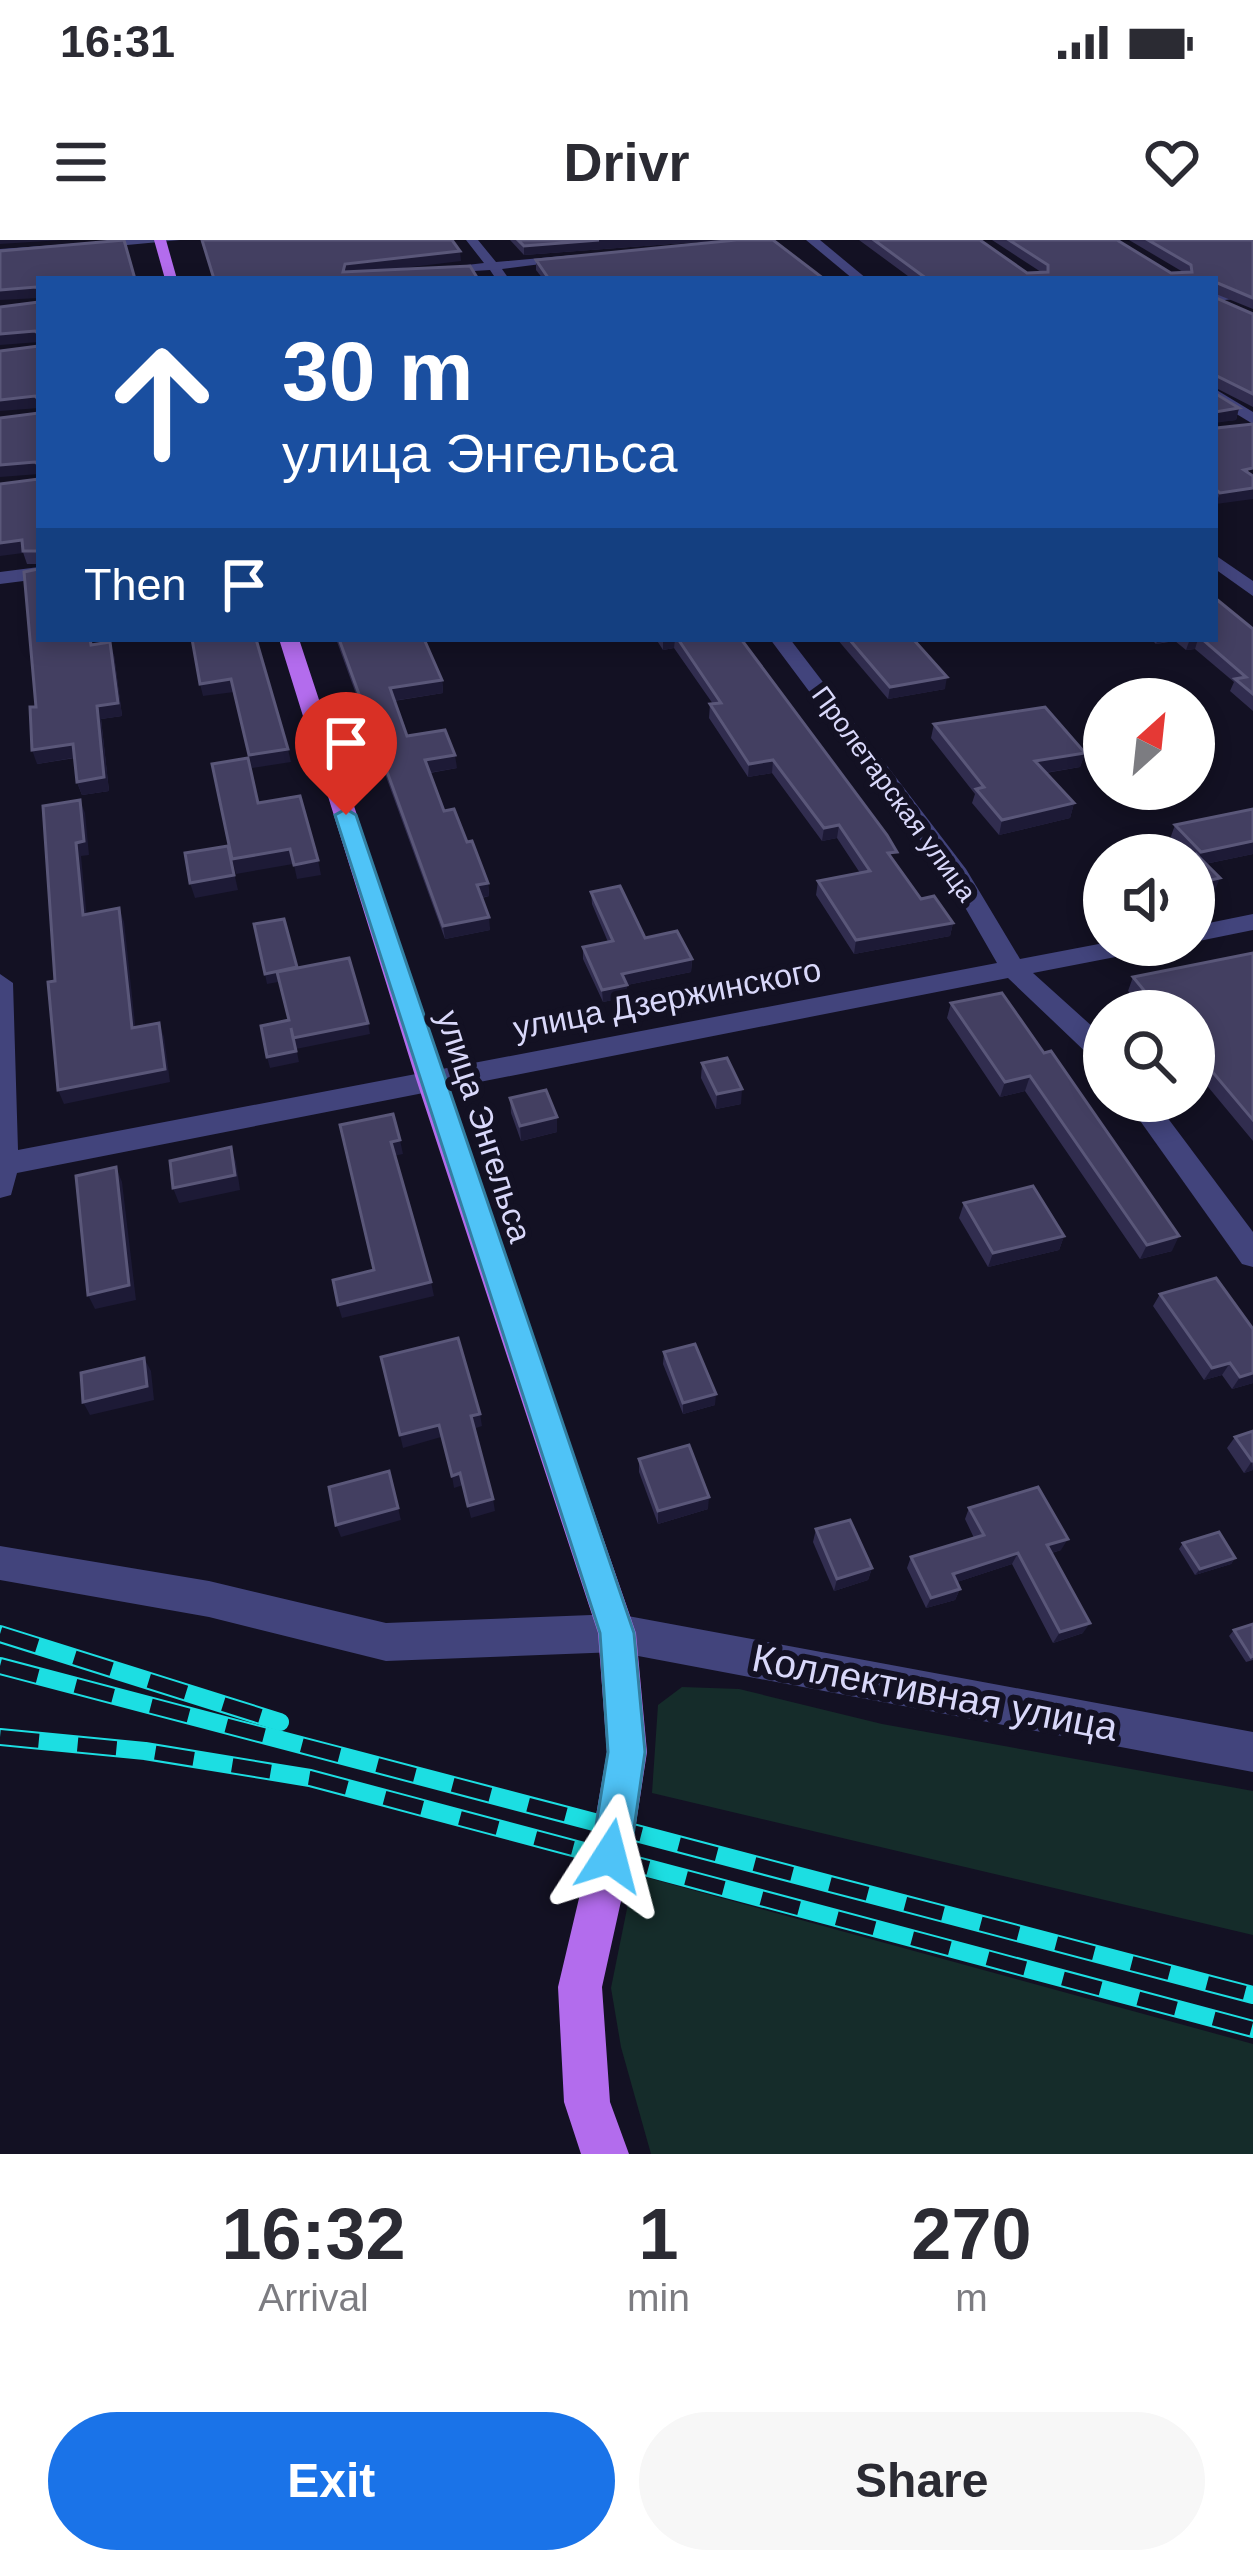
<!DOCTYPE html>
<meta charset="utf-8">
<style>
:root{--surface:#fff;--page:#f7f7f7;--text:#2b2b33;--muted:#7c7c81;--accent:#1a73e8}
body{margin:0;font-family:Arial,sans-serif;background:var(--page);color:var(--text);height:100vh;display:flex;flex-direction:column;font-size:45px;white-space:nowrap}
*{box-sizing:border-box;margin:0}
p{font-size:39px;color:var(--muted)}
.icon{flex:none;width:66px;height:66px;fill:none;stroke:currentColor;stroke-width:2;stroke-linecap:round;stroke-linejoin:round}
.map{position:relative;height:1914px;overflow:hidden}
.side{display:flex;flex-direction:column;background:var(--surface);flex:1}
.side>*{flex:none}
.top-card{position:absolute;left:36px;top:36px;width:1182px;height:366px;border-radius:0px;box-shadow:0 6px 18px #0003;background:#1a4fa0;color:#fff;overflow:hidden}
.needle{width:78px;rotate:27deg}
.fabs{position:absolute;left:1083px;top:438px;display:grid;gap:24px}
.fabs a{display:grid;place-items:center;width:132px;height:132px;border-radius:50%;background:var(--surface);box-shadow:0 6px 18px #0003;font-size:60px}
.pin{position:absolute;display:grid;place-items:center;width:102px;height:102px;color:#fff;margin:-123px -51px;border-radius:50% 50% 50% 0;rotate:-45deg;box-shadow:0 0 12px #0007}
.pin .icon{rotate:45deg}
.me{position:absolute;width:132px;margin:-66px;rotate:9deg;stroke-linejoin:round;filter:drop-shadow(0 0 9px #0008)}
.turn{display:flex;align-items:center;gap:42px;height:252px;padding:0 48px;font-size:54px}
.turn .icon{width:156px;height:156px;stroke-width:2.5}
.turn b{display:block;font-size:84px;line-height:102px}
.then{display:flex;align-items:center;height:114px;padding:0 48px;background:#0003;gap:24px;font-size:45px}
.eta{display:flex;justify-content:space-evenly;align-items:center;height:204px;text-align:center}
.eta b{font-size:72px;font-weight:700;line-height:84px}
.action{display:flex;gap:24px;margin-top:auto;padding:24px 48px}
.action a{flex:1;height:138px;border-radius:72px;background:var(--accent);color:#fff;font-size:48px;font-weight:700;line-height:138px;text-align:center}
.action a+a{background:var(--page);color:var(--text)}
.status{display:flex;justify-content:space-between;align-items:center;height:84px;padding:0 60px;background:var(--surface);direction:ltr}
.status svg{height:33px;fill:currentColor}
header{display:flex;justify-content:space-between;align-items:center;height:156px;padding:0 48px;background:var(--surface);font-size:54px;font-weight:700}
.map>svg:first-child{display:block}
.green{fill:#152c2a}
.lines{fill:none;stroke-linecap:round;stroke-linejoin:round}
.minor{fill:#42447c;fill-rule:evenodd}
.major{fill:#b36ced;fill-rule:evenodd}
.rail-casing{stroke:#1cdee2;stroke-width:18}
.rail{stroke:#131123;stroke-width:14;stroke-dasharray:39;stroke-linecap:butt}
.wall{fill:#312d4f}
.shaded-wall{fill:#1d1a36}
.building{fill:#433f61;stroke:#5a5779;stroke-width:3}
.route{fill:#4fc3f7;stroke:#337fa1;stroke-width:3}
.labels{text-anchor:middle;stroke-width:12;stroke-linejoin:round;paint-order:stroke}
.far-street-label{font-size:27px;fill:#d9d8fa;stroke:#131123}
.street-label{font-size:33px;fill:#d9d8fa;stroke:#131123}
.near-street-label{font-size:39px;fill:#d9d8fa;stroke:#131123}
</style>
<div class="status"><b>16:31</b><svg viewBox="0 0 49 12"><path d="M0 12V9h3v3zM5 12V6h3v6zM10 12V3h3v9zM15 12V0h3v12zM26 1h20v11H26zM47 4h2v5h-2z"/></svg></div>
<header><svg class="icon" aria-label="menu" viewBox="0 0 24 24"><path d="M4 6h16M4 12h16M4 18h16"/></svg>Drivr<svg class="icon" aria-label="heart" viewBox="0 0 24 24"><path d="M12 20l-8-8c-3-5 5-10 8-4 3-6 11-1 8 4z"/></svg></header>
<div class="map">
<svg width="1253" height="1914" viewBox="0 0 1253 1914">
<rect width="100%" height="100%" fill="#131123"/>
<g class="green">
<path d="M682,1447L739,1449L882,1484L1253,1551V1695L652,1553L658,1465Z"/>
<path d="M634,1634L1253,1804V1914H651L621,1807L611,1748Z"/>
</g>
<g class="lines">
<g class="minor">
<path d="M125,0H180L0,17V9Z"/>
<path d="M466,0H478L496,22L574,15L580,19L502,29L509,39H496L490,30L347,39L484,23Z"/>
<path d="M806,0H820L867,39H853Z"/>
<path d="M1253,49V57L1215,61V53Z"/>
<path d="M1215,149L1253,172V184L1215,161Z"/>
<path d="M1215,315L1253,341V356L1215,329Z"/>
<path d="M39,327V339L0,344V332Z"/>
<path d="M770,399H790L966,629L1020,719L1104,703L1149,705L1136,713L1033,733L1104,797V823L1094,820L1008,738L17,933L11,955L0,958V734L13,743L18,910L997,723L947,636Z"/>
<path d="M1253,674V690L1194,702V686Z"/>
<path d="M1126,861H1155L1253,992V1027L1242,1024Z"/>
<path d="M0,1306L209,1341L386,1383L617,1374L1253,1492V1532L617,1412L386,1421L209,1377L0,1340Z"/>
</g>
<g class="major">
<path d="M154,0H166L177,39H165Z"/>
<path d="M279,399H299L444,839L636,1393L647,1512L631,1616L602,1747L610,1862L629,1914H581L564,1862L558,1747L589,1616L607,1512L598,1393L416,839Z"/>
</g>
<g class="rail-casing">
<g id="rail">
<path d="M0,1394L280,1482"/>
<path d="M0,1426L1253,1755"/>
<path d="M0,1497L145,1511L310,1538L1253,1789"/>
</g>
</g>
<use href="#rail" class="rail"/>
</g>
<g class="wall">
<path d="M510,0H724L524,15Z"/>
<path d="M859,0H980L1027,33L1041,32L992,0H1117L1171,33L1183,32L1129,0H1253V69L1216,54V58L1253,74V167L1216,148V154L1239,168L1236,180L1215,182L1216,188L1253,184L1216,264H1215V39H912Z"/>
<path d="M536,20L824,39H543L536,30Z"/>
<path d="M0,244L93,404L114,415L122,476L101,479L109,551L82,555L77,542L75,518L37,524L36,467L38,324H27Z"/>
<path d="M1253,389V471L1230,451L1234,442L1195,409L1186,410L1175,401L1156,404L1151,399H1215Z"/>
<path d="M336,399H424L442,440L443,453L394,461L407,496L457,528L430,533L444,571L467,602L488,643L489,656L482,658L490,690L445,699Z"/>
<path d="M656,399H741L921,659L953,683L950,696L854,714L816,655L818,641L860,633L837,598L822,601L772,533L748,537L709,478L710,464H713L674,408L663,410Z"/>
<path d="M837,399H913L945,449L888,459Z"/>
<path d="M934,484L1085,513L1080,527L1046,533L1074,563L1070,578L999,595L972,563L975,554L931,498Z"/>
<path d="M1253,569V614L1205,624L1215,650L1194,615H1185L1170,599L1175,585Z"/>
<path d="M591,652L645,698L692,719L691,732L627,745V757L603,762L583,719V707L608,702L592,664Z"/>
<path d="M1253,713V901L1194,830V771H1145L1128,751L1133,737Z"/>
<path d="M1002,753L1172,1011L1140,1019L1025,851L1000,857L947,778L951,763Z"/>
<path d="M702,823L741,864L716,869L701,838Z"/>
<path d="M510,858L557,877V892L521,901L511,873Z"/>
<path d="M964,963L1064,996L1059,1010L988,1027L959,978Z"/>
<path d="M1160,1054L1253,1089V1143L1232,1149L1222,1135L1204,1140L1153,1066Z"/>
<path d="M664,1112L715,1165L683,1174L663,1124Z"/>
<path d="M1253,1191V1230L1244,1233L1227,1208L1235,1197Z"/>
<path d="M639,1219L708,1269L658,1284L639,1232Z"/>
<path d="M969,1268L1061,1310L1052,1313L1083,1393L1053,1403L1012,1324L957,1342L960,1349L955,1360L926,1368L907,1328L911,1317L974,1298L965,1279Z"/>
<path d="M816,1289L872,1328L868,1340L834,1351L813,1302Z"/>
<path d="M1183,1303L1235,1318L1231,1324L1195,1335L1179,1309Z"/>
<path d="M1253,1384V1420L1246,1422L1229,1396L1234,1390Z"/>
</g>
<g class="shaded-wall">
<path d="M0,0H62L0,4Z"/>
<path d="M599,0H724L524,15V6Z"/>
<path d="M460,11L461,21L346,35L343,32L345,24Z"/>
<path d="M36,47L39,58L0,60V50Z"/>
<path d="M35,91L39,102L0,105V94Z"/>
<path d="M35,156L39,168L0,171V160Z"/>
<path d="M1239,168L1236,180L1215,183V172Z"/>
<path d="M35,222L39,234L0,237V225Z"/>
<path d="M1253,248V259L1216,264L1220,253Z"/>
<path d="M22,300L23,313L0,316V303Z"/>
<path d="M663,399H675L674,408L663,410Z"/>
<path d="M1158,399H1176L1156,404Z"/>
<path d="M1190,399H1198L1195,409L1186,410Z"/>
<path d="M110,402L114,415L122,476L101,479L109,551L82,555L77,542L97,466Z"/>
<path d="M947,437L945,449L888,459L890,447Z"/>
<path d="M231,439L234,452L203,456L200,444Z"/>
<path d="M442,440L443,453L392,461L390,448Z"/>
<path d="M73,504L78,517L37,524L32,510Z"/>
<path d="M288,509L291,522L252,528L249,515Z"/>
<path d="M1085,513L1080,527L1031,535L1035,521Z"/>
<path d="M455,515L457,528L427,533L425,520Z"/>
<path d="M773,520L772,533L748,537L749,524Z"/>
<path d="M80,560L85,573L89,615L81,616L88,689L83,675L76,603Z"/>
<path d="M1074,563L1070,578L999,595L1002,580Z"/>
<path d="M839,585L837,598L822,601L824,588Z"/>
<path d="M1253,601V614L1195,626L1201,612Z"/>
<path d="M228,606L238,650L195,658L190,643Z"/>
<path d="M290,609L293,624L236,634L232,619Z"/>
<path d="M318,620L321,635L297,639L294,625Z"/>
<path d="M1220,638L1215,650L1194,654V644Z"/>
<path d="M488,643L489,656L478,658L477,645Z"/>
<path d="M119,668L124,682L137,802L132,788Z"/>
<path d="M489,677L490,690L445,699L443,686Z"/>
<path d="M953,683L950,696L854,714L856,700Z"/>
<path d="M692,719L691,732L627,745V757L603,762L602,750L622,734Z"/>
<path d="M297,727L300,738L267,744L265,734Z"/>
<path d="M159,783L164,797L170,842L64,864L58,850Z"/>
<path d="M368,783L370,794L296,809L295,802L299,822L270,828L267,817L291,788Z"/>
<path d="M1030,836L1025,851L1000,857L1005,842Z"/>
<path d="M742,849L741,864L716,869L717,854Z"/>
<path d="M557,877V892L521,901L520,886Z"/>
<path d="M400,900L403,914L393,916L391,902Z"/>
<path d="M231,907L236,922L240,950L179,963L173,948Z"/>
<path d="M116,927L122,942L136,1060L95,1069L88,1055Z"/>
<path d="M1064,996L1059,1010L988,1027L993,1013Z"/>
<path d="M1179,996L1172,1011L1140,1019L1147,1005Z"/>
<path d="M431,1042L434,1056L342,1078L338,1065Z"/>
<path d="M144,1118L151,1131L154,1160L90,1175L83,1162Z"/>
<path d="M1230,1123L1222,1135L1204,1140L1212,1128Z"/>
<path d="M1253,1133V1143L1232,1149L1240,1137Z"/>
<path d="M716,1154L715,1165L683,1174V1163Z"/>
<path d="M480,1174L482,1186L473,1189L471,1176Z"/>
<path d="M439,1185L441,1197L403,1208L400,1195Z"/>
<path d="M1252,1221L1253,1230L1244,1233Z"/>
<path d="M389,1231L401,1280L341,1297L336,1285Z"/>
<path d="M460,1233L463,1245L454,1248L452,1236Z"/>
<path d="M709,1257L708,1269L658,1284V1271Z"/>
<path d="M493,1259L495,1271L471,1278L468,1266Z"/>
<path d="M1068,1299L1061,1310L1041,1316L1047,1305Z"/>
<path d="M1018,1313L1012,1324L948,1345L953,1334Z"/>
<path d="M1235,1318L1231,1324L1195,1335L1200,1329Z"/>
<path d="M872,1328L868,1340L834,1351L837,1339Z"/>
<path d="M960,1349L955,1360L926,1368L931,1358Z"/>
<path d="M1090,1383L1083,1393L1053,1403L1060,1392Z"/>
</g>
<g class="building">
<path d="M124,0L135,39H39V50L36,47L0,50V11Z"/>
<path d="M202,0H452L460,11L345,24L343,32L470,26L478,39H214Z"/>
<path d="M518,0H599L524,6Z"/>
<path d="M736,0H773L824,39H549L536,20Z"/>
<path d="M874,0H980L1027,33L1048,32V25L1009,0H1117L1171,33L1192,32L1191,25L1148,0H1253V58L1215,42V39H927Z"/>
<path d="M1215,48L1216,58L1253,74V154L1215,135Z"/>
<path d="M39,62V94L35,91L0,94V67Z"/>
<path d="M39,106V160L35,156L0,160V111Z"/>
<path d="M1215,137L1216,154L1239,168L1215,172L1216,188L1253,184V228L1244,230L1253,236V248L1220,253L1215,249Z"/>
<path d="M39,171V225L35,222L0,225V178L39,173Z"/>
<path d="M39,234V399H90L91,405L110,402L118,463L97,466L104,537L77,542L73,504L32,510L30,467H36L24,332L38,329V311H23L22,300L0,303V244L39,239Z"/>
<path d="M1215,358L1253,389V454L1235,439L1246,437L1202,399H1215Z"/>
<path d="M192,399H256L288,509L249,515L231,439L200,444Z"/>
<path d="M339,399H424L442,440L390,448L407,496L445,490L455,515L425,520L444,571L454,569L467,602L472,601L488,643L477,645L489,677L443,686Z"/>
<path d="M678,399H741L887,595L897,612L888,613L921,659L934,656L953,683L856,700L818,641L870,631L839,585L824,588L773,520L749,524L710,464L721,463Z"/>
<path d="M849,399H913L947,437L890,447Z"/>
<path d="M1045,467L1085,513L1035,521L1074,563L1002,580L976,549L984,547L934,484Z"/>
<path d="M248,518L258,563L300,556L318,620L294,625L290,609L232,619L212,524Z"/>
<path d="M80,560L84,601L76,603L83,675L119,668L132,788L159,783L165,829L58,850L48,742L55,741L43,566Z"/>
<path d="M1253,569V601L1201,612L1175,585Z"/>
<path d="M228,606L234,635L190,643L185,613Z"/>
<path d="M1196,614L1220,638L1194,644L1193,615Z"/>
<path d="M620,646L645,698L677,691L692,719L622,734L627,745L602,750L583,707L613,701L591,652Z"/>
<path d="M284,679L297,727L265,734L254,684Z"/>
<path d="M1253,713V880L1194,810V771H1161L1133,737Z"/>
<path d="M349,718L368,783L293,798L291,788L296,811L267,817L261,786L289,780L277,732Z"/>
<path d="M1002,753L1044,813L1051,811L1179,996L1147,1005L1030,836L1005,842L951,763Z"/>
<path d="M727,818L742,849L717,854L702,823Z"/>
<path d="M546,850L557,877L520,886L510,858Z"/>
<path d="M393,874L400,900L391,902L431,1042L338,1065L333,1040L374,1030L340,885Z"/>
<path d="M231,907L235,935L173,948L170,921Z"/>
<path d="M116,927L129,1045L88,1055L76,936Z"/>
<path d="M1033,946L1064,996L993,1013L964,963Z"/>
<path d="M1216,1038L1253,1089V1133L1240,1137L1230,1123L1212,1128L1160,1054Z"/>
<path d="M458,1098L480,1174L471,1176L493,1259L468,1266L460,1233L452,1236L439,1185L400,1195L381,1117Z"/>
<path d="M695,1104L716,1154L683,1163L664,1112Z"/>
<path d="M144,1118L147,1146L83,1162L81,1133Z"/>
<path d="M1253,1191V1221H1252L1235,1197Z"/>
<path d="M689,1205L709,1257L658,1271L639,1219Z"/>
<path d="M389,1231L398,1268L336,1285L329,1247Z"/>
<path d="M1038,1247L1068,1299L1047,1305L1090,1383L1060,1392L1018,1313L953,1334L960,1349L931,1358L911,1317L984,1295L969,1268Z"/>
<path d="M850,1280L872,1328L837,1339L816,1289Z"/>
<path d="M1219,1292L1235,1318L1200,1329L1183,1303Z"/>
<path d="M1253,1384V1416L1251,1417L1234,1390Z"/>
</g>
<path class="route" d="M346,569L356,575L634,1393L645,1512L630,1616L624,1629L610,1635L597,1629L591,1616L608,1512L600,1393L335,575Z"/>
<g class="labels">
<g class="far-street-label">
<text transform="translate(894 554) rotate(54)" y="9">Пролетарская улица</text>
</g>
<g class="street-label">
<text transform="translate(667 758) rotate(-11)" y="12">улица Дзержинского</text>
<text transform="translate(485 886) rotate(72)" y="12">улица Энгельса</text>
</g>
<g class="near-street-label">
<text transform="translate(935 1452) rotate(11)" y="14">Коллективная улица</text>
</g>
</g>
</svg>
<div class="fabs">
<a><svg class="needle" viewBox="-14 -14 28 28"><path d="M0-13l5 13h-10z" fill="#e53935"/><path d="M0 13l5-13h-10z" fill="#7c7c81"/></svg></a>
<a><svg class="icon" aria-label="sound" viewBox="0 0 24 24"><path d="M4 9h4l5-4v14l-5-4H4zM17 9q2 3 0 6"/></svg></a>
<a><svg class="icon" aria-label="search" viewBox="0 0 24 24"><circle cx="10" cy="10" r="6"/><path d="M15 15l6 6"/></svg></a>
</div>
<div class="pin" style="left:346px;top:575px;background:#d93025"><svg class="icon" aria-label="arrive" viewBox="0 0 24 24"><path d="M6 21V4h12l-3 4 3 4H6"/></svg></div>
<svg class="me" style="left:610px;top:1616px" viewBox="-20 -20 40 40"><path d="M0-17L14 15 0 8-14 15z" fill="#4fc3f7" stroke="#fff" stroke-width="4"/></svg>
<div class="top-card">
<div class="turn"><svg class="icon" aria-label="ahead" viewBox="0 0 24 24"><path d="M12 20V5M6 11l6-6 6 6"/></svg><div><b>30 m</b>улица Энгельса</div></div>
<div class="then">Then<svg class="icon" aria-label="arrive" viewBox="0 0 24 24"><path d="M6 21V4h12l-3 4 3 4H6"/></svg></div>
</div>
</div>
<section class="side">
<div class="eta">
<div><b>16:32</b><p>Arrival</p></div>
<div><b>1</b><p>min</p></div>
<div><b>270</b><p>m</p></div>
</div>
<div class="action"><a>Exit</a><a>Share</a></div>
</section>
